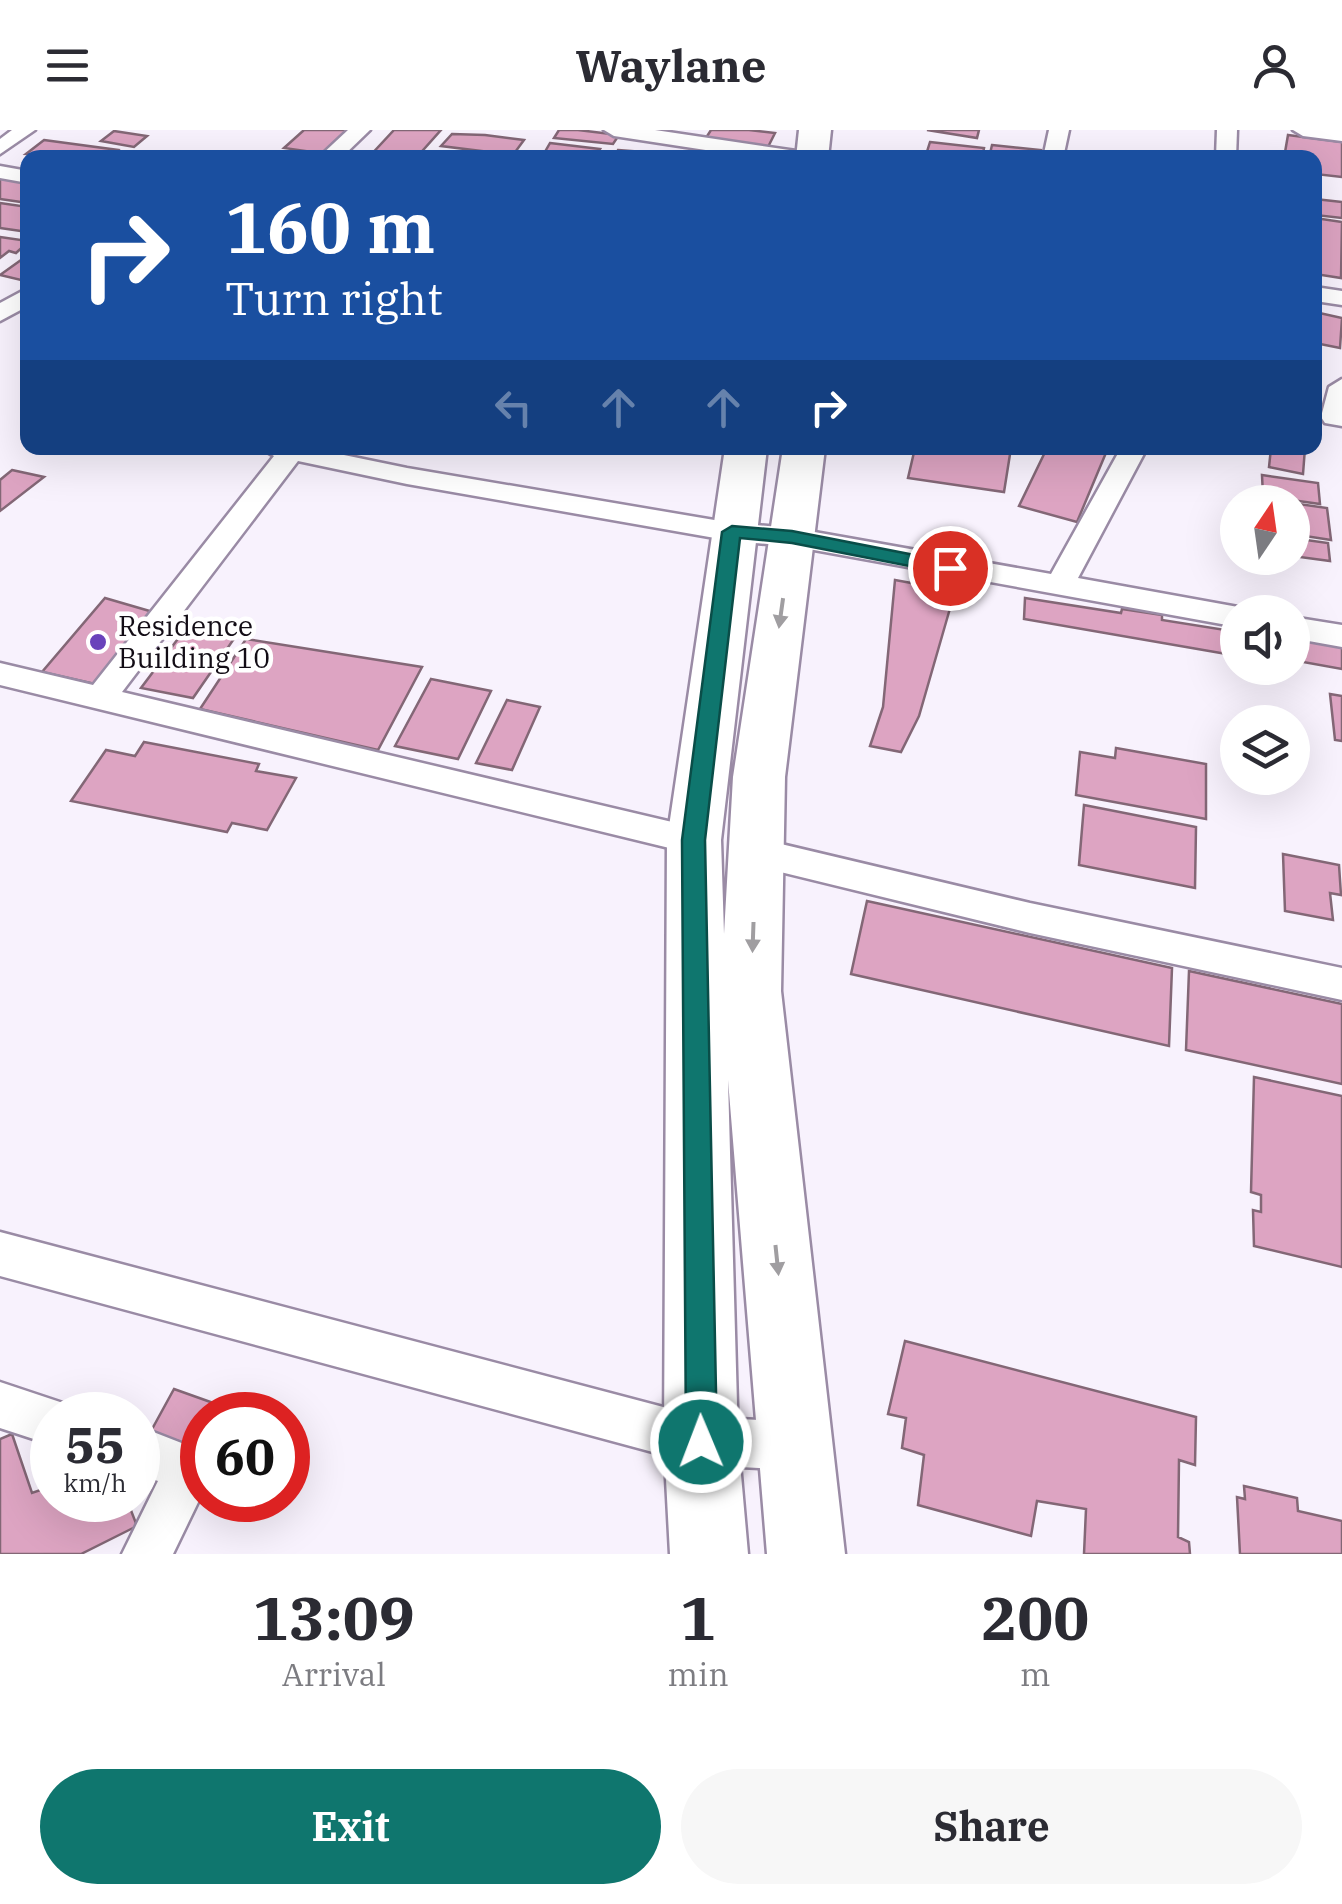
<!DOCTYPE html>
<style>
:root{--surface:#fff;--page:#f7f7f7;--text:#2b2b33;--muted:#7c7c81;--accent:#0f766e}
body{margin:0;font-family:"IBM Plex Serif",serif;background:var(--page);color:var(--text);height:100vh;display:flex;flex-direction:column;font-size:38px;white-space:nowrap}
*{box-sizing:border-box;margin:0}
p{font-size:32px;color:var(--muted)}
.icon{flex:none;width:55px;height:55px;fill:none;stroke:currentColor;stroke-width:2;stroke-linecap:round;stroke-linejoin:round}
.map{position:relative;height:1424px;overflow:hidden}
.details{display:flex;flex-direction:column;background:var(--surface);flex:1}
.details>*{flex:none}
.top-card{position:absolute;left:20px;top:20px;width:1302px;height:305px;border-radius:20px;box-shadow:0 10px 40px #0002;background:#1a4fa0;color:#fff;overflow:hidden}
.needle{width:65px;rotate:13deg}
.tools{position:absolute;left:1220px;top:355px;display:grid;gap:20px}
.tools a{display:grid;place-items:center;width:90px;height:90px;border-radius:50%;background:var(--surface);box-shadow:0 10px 40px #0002;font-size:50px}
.speed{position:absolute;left:30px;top:1262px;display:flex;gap:20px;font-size:50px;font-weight:700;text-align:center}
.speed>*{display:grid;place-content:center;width:130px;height:130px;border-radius:50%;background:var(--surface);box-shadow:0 10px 40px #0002;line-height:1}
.speed small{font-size:25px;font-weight:400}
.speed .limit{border:15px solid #d22;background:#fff;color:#111}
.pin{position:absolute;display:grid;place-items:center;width:85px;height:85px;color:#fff;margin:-42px;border:5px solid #fff;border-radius:50%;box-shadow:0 2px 10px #0007}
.me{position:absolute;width:110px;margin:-55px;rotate:359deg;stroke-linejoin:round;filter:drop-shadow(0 0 8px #0008)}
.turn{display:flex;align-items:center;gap:35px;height:210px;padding:0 40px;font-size:45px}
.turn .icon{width:130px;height:130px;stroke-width:2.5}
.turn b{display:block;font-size:70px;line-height:85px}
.lanes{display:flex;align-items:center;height:95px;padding:0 40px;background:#0003;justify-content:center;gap:50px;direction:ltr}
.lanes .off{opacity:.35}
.eta{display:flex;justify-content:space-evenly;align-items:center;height:170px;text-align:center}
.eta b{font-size:60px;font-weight:700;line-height:70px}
.action{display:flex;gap:20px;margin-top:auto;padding:20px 40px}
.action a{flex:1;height:115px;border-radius:60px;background:var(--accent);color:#fff;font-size:40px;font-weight:700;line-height:115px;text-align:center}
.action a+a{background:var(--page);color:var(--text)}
header{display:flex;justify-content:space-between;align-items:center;height:130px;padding:0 40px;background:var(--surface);font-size:45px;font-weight:700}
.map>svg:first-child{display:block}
.building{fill:#dda4c2;stroke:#836776;stroke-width:2.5}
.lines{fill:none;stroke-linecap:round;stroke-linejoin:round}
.minor-casing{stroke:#9a8ba5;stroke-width:5}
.primary-casing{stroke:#9a8ba5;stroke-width:5}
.minor{fill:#fff;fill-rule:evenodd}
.primary{fill:#fff;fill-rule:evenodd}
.oneway{fill:#a09ea1}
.route{fill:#0f766e;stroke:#0a4d48;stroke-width:2.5}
.poi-dot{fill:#6942bb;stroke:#fff;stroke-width:4}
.labels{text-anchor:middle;stroke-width:9;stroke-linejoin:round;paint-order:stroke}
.poi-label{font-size:28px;fill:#120c15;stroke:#fff;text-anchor:start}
</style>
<header><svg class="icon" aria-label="menu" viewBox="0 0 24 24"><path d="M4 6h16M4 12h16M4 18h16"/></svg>Waylane<svg class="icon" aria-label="person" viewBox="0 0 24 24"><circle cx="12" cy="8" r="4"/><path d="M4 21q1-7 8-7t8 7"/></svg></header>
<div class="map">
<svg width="1342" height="1424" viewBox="0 0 1342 1424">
<rect width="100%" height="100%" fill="#f8f2fd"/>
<g class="building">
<path d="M304,0H352L326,24L284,18Z"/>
<path d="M394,0H441L416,28H368Z"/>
<path d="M559,0H578L619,5L613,14L554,8Z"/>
<path d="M711,0H749L775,3L767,19L704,11Z"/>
<path d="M927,0H979L977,8Z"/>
<path d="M114,1L147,6L134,17L101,11Z"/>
<path d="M452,4L485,5L524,10L513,25L441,16Z"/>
<path d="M1288,5L1342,12V47L1315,44V28H1284Z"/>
<path d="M44,10L118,20L110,28L26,24Z"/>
<path d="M930,12L984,18L982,28H925Z"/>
<path d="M550,13L600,19L594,28L542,27Z"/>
<path d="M992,15L1041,20L1040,28H989Z"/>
<path d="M618,20L659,23L657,28H615Z"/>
<path d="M0,47L28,52V73L0,69Z"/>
<path d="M1315,69L1342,72V88L1315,85Z"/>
<path d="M0,73L28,77V102L0,98Z"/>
<path d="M1315,88L1342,92L1341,148L1315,144Z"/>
<path d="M0,107L28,111V112L16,123L9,121L0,128Z"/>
<path d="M28,125V146L21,150L0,145Z"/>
<path d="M1315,182L1342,188L1340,218L1315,213Z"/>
<path d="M915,318H1011L1004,362L908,348Z"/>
<path d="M1047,318H1108L1077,392L1019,376Z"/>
<path d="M1271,318H1305L1303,344L1269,337Z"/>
<path d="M12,340L44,347L0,381V350Z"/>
<path d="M1262,345L1318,353L1320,374L1263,366Z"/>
<path d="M1292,373L1327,378L1331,410L1292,404Z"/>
<path d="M1292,408L1328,413L1330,431L1292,426Z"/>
<path d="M895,450L955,461L919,586L901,622L870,616L883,577Z"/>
<path d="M105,468L153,482L95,554L42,542Z"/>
<path d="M1025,468L1121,483L1122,479L1162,485V490L1238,502V526L1024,489Z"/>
<path d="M189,494L238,503L193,568L141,558Z"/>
<path d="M1292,504L1342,513V539L1292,530Z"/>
<path d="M246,509L422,537L378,620L200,579Z"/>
<path d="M431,549L491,561L458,629L395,616Z"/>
<path d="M1330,564L1342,566V611L1335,610Z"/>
<path d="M507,570L540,577L512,640L476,633Z"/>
<path d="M144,612L259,634L256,641L296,648L267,700L232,693L227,702L71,671L106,620L135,626Z"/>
<path d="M1116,618L1206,634V689L1076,665L1080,622L1115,628Z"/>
<path d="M1084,675L1196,697L1195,758L1079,735Z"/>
<path d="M1283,724L1339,735L1341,765L1330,763L1333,790L1285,781Z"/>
<path d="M867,771L1172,838L1169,916L851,844Z"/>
<path d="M1189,841L1342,874V954L1186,920Z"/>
<path d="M1254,947L1342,966V1137L1254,1116L1253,1080L1261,1082V1065L1251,1062Z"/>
<path d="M905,1211L1196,1287L1195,1335L1179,1330L1178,1407L1189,1412L1190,1424H1084L1086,1379L1037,1371L1031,1406L918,1375L924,1325L902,1318L906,1288L888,1284Z"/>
<path d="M174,1259L247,1285H202V1320L151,1301Z"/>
<path d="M12,1304L32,1363L52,1356V1370H127L137,1396L81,1424H0V1309Z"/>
<path d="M1244,1356L1297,1368L1298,1381L1342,1391V1424H1240L1237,1367L1245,1369Z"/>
</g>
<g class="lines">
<g class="minor-casing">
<g id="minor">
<path d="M12,0H35L0,24V9Z"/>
<path d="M348,0H370L341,28H318Z"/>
<path d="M604,0H655L803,22L813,28H758L614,6Z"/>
<path d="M1049,0H1069L1063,28H1043Z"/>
<path d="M1217,0H1237L1236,28H1216Z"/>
<path d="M1293,0H1342V11L1303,6Z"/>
<path d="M0,36L28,41V53L0,48Z"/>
<path d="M1315,157L1342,161V175L1315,171Z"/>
<path d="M28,158V176L0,191V173Z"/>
<path d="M1342,249V296L1325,293L1321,287L1329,257Z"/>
<path d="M261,318H310L407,338L732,393L792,398L1051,444L1121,318H1147L1078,448L1238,477L1250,482H1238V497L792,416L732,411L407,354L298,331L122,562L706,700L711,710L706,720L694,724L0,555V533L93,555L274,326Z"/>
<path d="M1292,487L1342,495V517L1292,508Z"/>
<path d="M756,708L1030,773L1342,838V870L1030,803L756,736L744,732L738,722L744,712Z"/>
<path d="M0,1102L701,1287L795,1292L812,1299L819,1316L812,1333L795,1340L701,1335L0,1146Z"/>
<path d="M0,1252L69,1275L73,1285H52V1315L0,1298Z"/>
<path d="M138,1296L202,1321V1364L173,1424H122L158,1351L138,1344Z"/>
</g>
</g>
<g class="primary-casing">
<g id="primary">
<path d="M799,0H831L828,28H796Z"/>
<path d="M725,318H767L721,710L724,804L733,647L783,318H825L785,647L781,861L845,1424H767L728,950L738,1311L748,1424H670L664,1311L667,710Z"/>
</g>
</g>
<use href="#minor" class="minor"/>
<use href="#primary" class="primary"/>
</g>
<defs><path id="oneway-solid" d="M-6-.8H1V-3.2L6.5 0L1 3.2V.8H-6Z" transform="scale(2.5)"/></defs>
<g class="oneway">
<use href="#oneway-solid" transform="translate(781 483) rotate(98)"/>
<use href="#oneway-solid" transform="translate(753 807) rotate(92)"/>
<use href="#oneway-solid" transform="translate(777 1130) rotate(84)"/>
</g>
<path class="route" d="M732,396L792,401L950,432L960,438L950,444L792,413L740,408L705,710L717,1312L712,1322L701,1327L690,1322L686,1312L682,710L722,402Z"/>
<circle class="poi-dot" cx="98" cy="512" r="10"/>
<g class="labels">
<g class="poi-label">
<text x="118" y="506">Residence<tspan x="118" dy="32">Building 10</tspan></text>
</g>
</g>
</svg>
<div class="tools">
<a><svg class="needle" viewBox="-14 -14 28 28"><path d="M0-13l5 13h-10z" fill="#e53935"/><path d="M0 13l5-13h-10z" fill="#7c7c81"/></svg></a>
<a><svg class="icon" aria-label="sound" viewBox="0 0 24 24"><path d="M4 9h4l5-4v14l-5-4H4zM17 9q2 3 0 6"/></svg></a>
<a><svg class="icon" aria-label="layers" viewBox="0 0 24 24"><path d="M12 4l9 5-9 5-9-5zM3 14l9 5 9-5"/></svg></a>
</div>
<div class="speed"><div>55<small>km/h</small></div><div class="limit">60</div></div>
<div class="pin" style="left:950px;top:438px;background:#d93025"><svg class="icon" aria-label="arrive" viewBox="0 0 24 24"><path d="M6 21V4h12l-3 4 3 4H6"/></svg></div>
<svg class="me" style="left:701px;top:1312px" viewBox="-20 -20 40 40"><circle r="17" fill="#0f766e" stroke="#fff" stroke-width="3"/><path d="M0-11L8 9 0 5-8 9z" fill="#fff"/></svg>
<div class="top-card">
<div class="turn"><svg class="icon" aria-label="right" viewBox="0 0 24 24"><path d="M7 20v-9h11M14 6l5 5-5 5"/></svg><div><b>160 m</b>Turn right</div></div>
<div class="lanes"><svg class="icon off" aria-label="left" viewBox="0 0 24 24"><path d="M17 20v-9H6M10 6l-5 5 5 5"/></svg><svg class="icon off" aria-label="ahead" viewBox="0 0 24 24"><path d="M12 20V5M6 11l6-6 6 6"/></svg><svg class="icon off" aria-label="ahead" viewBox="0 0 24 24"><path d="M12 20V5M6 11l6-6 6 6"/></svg><svg class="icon" aria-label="right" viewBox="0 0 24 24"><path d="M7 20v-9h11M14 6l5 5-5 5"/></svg></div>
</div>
</div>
<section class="details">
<div class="eta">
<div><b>13:09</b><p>Arrival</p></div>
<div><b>1</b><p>min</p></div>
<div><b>200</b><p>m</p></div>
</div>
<div class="action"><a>Exit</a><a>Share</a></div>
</section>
